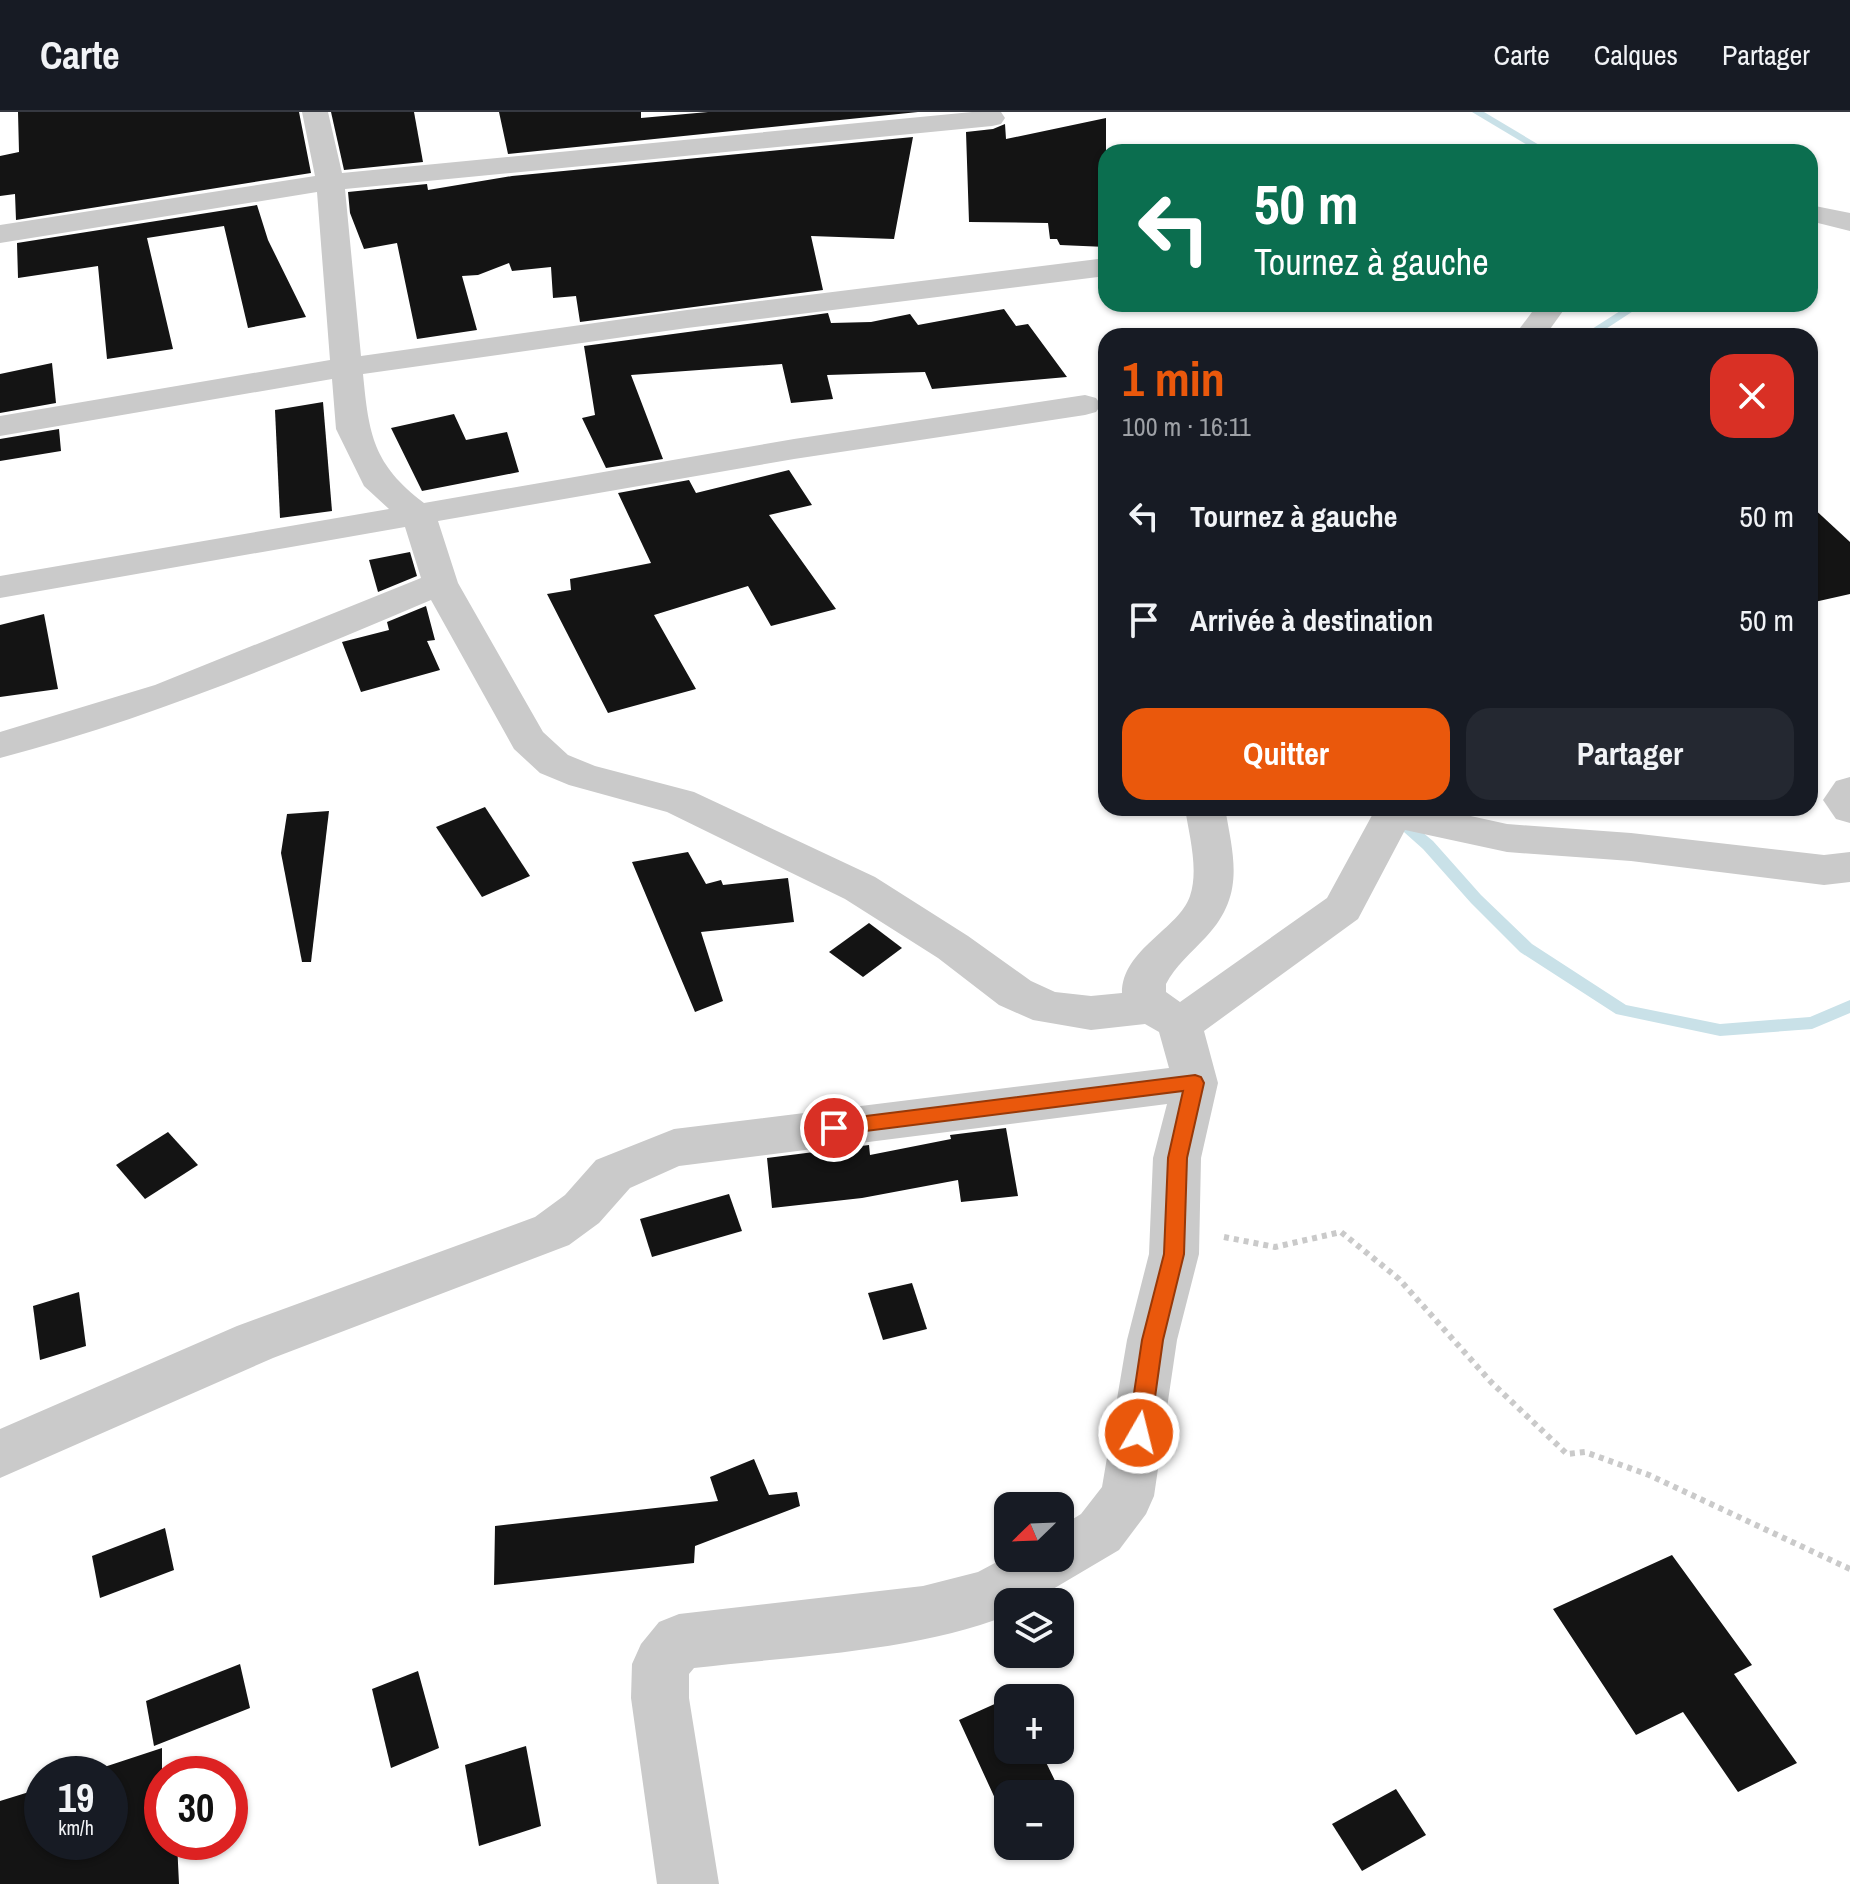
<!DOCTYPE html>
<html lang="fr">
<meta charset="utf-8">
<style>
:root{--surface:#171b24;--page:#242831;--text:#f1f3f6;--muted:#9ea1a6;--line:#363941;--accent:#ea580c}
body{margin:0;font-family:"Archivo Narrow",sans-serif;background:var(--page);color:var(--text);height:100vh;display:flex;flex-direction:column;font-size:30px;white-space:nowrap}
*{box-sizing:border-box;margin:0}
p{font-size:26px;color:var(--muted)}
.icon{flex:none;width:44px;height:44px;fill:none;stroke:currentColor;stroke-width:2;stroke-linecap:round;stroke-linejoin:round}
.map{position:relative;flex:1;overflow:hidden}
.panel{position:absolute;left:1098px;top:216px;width:720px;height:488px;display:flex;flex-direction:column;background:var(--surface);border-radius:24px;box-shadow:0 2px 6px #0004}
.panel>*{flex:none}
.banner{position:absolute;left:1098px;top:32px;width:720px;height:168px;border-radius:24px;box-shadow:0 2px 6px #0004;background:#0b6e4f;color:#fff;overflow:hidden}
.needle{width:52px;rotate:247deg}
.controls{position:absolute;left:994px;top:1380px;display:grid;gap:16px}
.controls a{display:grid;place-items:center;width:80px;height:80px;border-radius:16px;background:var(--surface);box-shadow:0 2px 6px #0004;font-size:40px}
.speed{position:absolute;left:24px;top:1644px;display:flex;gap:16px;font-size:40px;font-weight:700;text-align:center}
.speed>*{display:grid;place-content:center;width:104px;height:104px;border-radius:50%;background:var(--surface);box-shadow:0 2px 6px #0004;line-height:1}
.speed small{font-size:20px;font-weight:400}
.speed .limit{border:12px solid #d22;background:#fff;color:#111}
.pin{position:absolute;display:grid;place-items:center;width:68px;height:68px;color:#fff;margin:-34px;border:4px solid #fff;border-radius:50%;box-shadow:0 2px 8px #0007}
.me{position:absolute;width:88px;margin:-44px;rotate:8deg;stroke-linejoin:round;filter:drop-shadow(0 0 6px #0008)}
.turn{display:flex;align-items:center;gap:28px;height:168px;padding:0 24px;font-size:36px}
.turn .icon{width:104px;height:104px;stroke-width:2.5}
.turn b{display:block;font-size:56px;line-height:68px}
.round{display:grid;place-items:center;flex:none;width:84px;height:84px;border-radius:24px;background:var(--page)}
.overview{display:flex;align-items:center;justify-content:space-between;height:136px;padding:0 24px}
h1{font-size:48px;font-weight:800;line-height:60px;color:var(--accent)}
.primary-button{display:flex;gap:16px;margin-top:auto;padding:16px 24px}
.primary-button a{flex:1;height:92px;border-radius:24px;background:var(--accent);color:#fff;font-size:32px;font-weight:800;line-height:92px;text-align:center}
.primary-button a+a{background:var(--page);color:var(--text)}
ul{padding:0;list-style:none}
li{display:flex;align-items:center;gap:24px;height:104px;padding:0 24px}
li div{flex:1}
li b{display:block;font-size:30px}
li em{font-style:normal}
header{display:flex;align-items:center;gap:48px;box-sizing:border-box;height:112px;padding:0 40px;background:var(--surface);border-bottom:2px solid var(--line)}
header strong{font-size:38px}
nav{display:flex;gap:44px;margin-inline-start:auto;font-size:28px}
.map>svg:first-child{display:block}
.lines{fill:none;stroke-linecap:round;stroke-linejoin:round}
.stream{fill:#c9e1e8;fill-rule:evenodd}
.building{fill:#141414}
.path{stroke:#cacaca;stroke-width:6;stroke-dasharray:5 5;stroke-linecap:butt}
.street{fill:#cacaca;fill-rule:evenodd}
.route{fill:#ea580c;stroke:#983908;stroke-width:2}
</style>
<header>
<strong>Carte</strong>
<nav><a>Carte</a><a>Calques</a><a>Partager</a></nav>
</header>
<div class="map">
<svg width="1850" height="1772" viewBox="0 0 1850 1772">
<rect width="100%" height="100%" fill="#fff"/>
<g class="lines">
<g class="stream">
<path d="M1472,0H1484L1551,40H1539Z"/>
<path d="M1631,192H1644L1595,224H1581Z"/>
<path d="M1377,696H1393L1433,729L1481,783L1532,832L1626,893L1720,912L1810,905L1850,888V901L1812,917L1720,924L1616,902L1520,840L1471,791L1423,737Z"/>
</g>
</g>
<g class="building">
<path d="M18,0H299L311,61L16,108L15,82L0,84V44L19,40Z"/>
<path d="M331,0H414L423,50L344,58Z"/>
<path d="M499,0H641V6L708,0H918L508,42Z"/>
<path d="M1106,6V135L1060,133L1057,127H1050L1048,111L969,110L966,20L993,17L1005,12L1006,27Z"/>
<path d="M913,25L894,127L811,124L823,178L580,210L576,184L553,186L551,155L512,159L509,151L478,163L462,164L477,218L417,227L397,131L364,137L350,101L348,80L427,72L428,78L512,64Z"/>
<path d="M257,93L268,128L306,205L248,216L224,114L147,126L173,237L107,247L98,154L18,166L17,131Z"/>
<path d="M1004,197L1016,214L1028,212L1067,265L932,277L925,260L827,263L833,287L791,291L782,252L631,263L663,347L606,356L582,306L595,303L584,234L828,201L831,211L871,210L910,202L918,213Z"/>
<path d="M52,251L56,291L0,301V262Z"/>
<path d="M323,290L332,399L280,406L275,298Z"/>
<path d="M454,302L466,328L507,320L519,360L422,379L391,316Z"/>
<path d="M59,317L61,339L0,349V327Z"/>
<path d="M789,358L812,393L769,403L836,497L771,514L748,474L654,503L696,577L608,601L547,482L571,478L570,467L651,451L618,381L689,368L696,381Z"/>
<path d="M1810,393L1850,430V482L1810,491Z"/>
<path d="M410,440L417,464L378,480L369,448Z"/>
<path d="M426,494L435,528L427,529L440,558L361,580L342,530L389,518L387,510Z"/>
<path d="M44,502L58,577L0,585V513Z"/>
<path d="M485,695L530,764L482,785L436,715Z"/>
<path d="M329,699L311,850H302L281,741L287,702Z"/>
<path d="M688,740L706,772L721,768L723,773L788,766L794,810L701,820L723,889L695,900L632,750Z"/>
<path d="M869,811L902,836L863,865L829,840Z"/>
<path d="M1006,1016L1018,1084L961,1090L958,1068L862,1086L772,1096L767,1046L869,1033L870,1043L951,1027L950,1023Z"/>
<path d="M168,1020L198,1053L145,1087L116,1053Z"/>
<path d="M729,1082L742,1119L652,1145L640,1107Z"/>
<path d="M912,1171L927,1217L883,1228L868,1181Z"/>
<path d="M79,1180L86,1234L40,1248L33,1194Z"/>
<path d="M754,1347L769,1383L797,1380L800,1394L695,1434L694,1451L494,1473L495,1414L718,1389L710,1365Z"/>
<path d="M165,1416L174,1458L100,1486L92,1444Z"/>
<path d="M1672,1443L1752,1553L1734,1562L1797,1651L1738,1680L1683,1600L1636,1623L1553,1497Z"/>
<path d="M240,1552L250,1596L154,1634L146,1589Z"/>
<path d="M418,1559L439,1636L391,1656L372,1577Z"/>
<path d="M1008,1586V1638H1040L1061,1681L1008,1682V1704L1004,1706L959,1608Z"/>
<path d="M526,1634L541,1714L479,1734L465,1653Z"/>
<path d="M162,1636V1730H177L179,1772H0V1689L42,1676V1730H110V1662H83Z"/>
<path d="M1396,1677L1426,1723L1362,1759L1332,1712Z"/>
</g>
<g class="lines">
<path class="path" d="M1224,1125L1275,1135L1341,1120L1399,1167L1492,1271L1567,1342L1585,1340L1649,1363L1850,1457"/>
<g class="street">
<path d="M302,0H328L342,61L972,0H1001L1005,6L1001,12L992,14L345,77L361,244L687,198L1106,146V164L687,216L363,262C369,323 373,352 424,391L794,327L1085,283L1096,286L1101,293L1096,300L1085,303L794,347L438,409L458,471L543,620L568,643L595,654L694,680L875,765L968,824L1031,869L1055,880L1091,884L1122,881C1122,837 1179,817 1190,784C1199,757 1189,723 1185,696H1225C1234,747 1245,783 1206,825C1192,840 1175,854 1166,872V880L1180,890L1327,786L1376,696H1434L1507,712L1631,721L1824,743L1850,740V770L1824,773L1631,749L1507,740L1405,718L1358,807L1204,919L1218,971L1201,1046L1199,1142L1177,1228L1154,1384L1146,1402L1119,1438L1031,1490H1008V1503C916,1540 793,1544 694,1556L689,1562V1586L719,1772H657L631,1586L632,1552L641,1532L659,1510L679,1502L923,1474L978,1460L1008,1444L1060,1446V1415L1081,1402L1102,1375L1127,1228L1149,1142L1153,1046L1167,992L679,1054L630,1076L599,1111L569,1133L273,1246L0,1366V1317L237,1214L535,1105L565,1083L596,1048L674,1017L1169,956L1159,920L1145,912L1091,918L1033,908L999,893L938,846L845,787L667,700L569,673L540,661L514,637L431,488C289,548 149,607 0,646V620L155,573L421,466L405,415L0,486V464L389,397L364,374L336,317L332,267L0,324V304L330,248L317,80L0,131V113L315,64Z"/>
<path d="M1810,93L1850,101V119L1810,109Z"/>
<path d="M1538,192H1568L1545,224H1514Z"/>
<path d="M1850,665V711L1836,707L1823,688L1836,669Z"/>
</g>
</g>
<path class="route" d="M1195,963L1201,965L1204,971L1187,1046L1184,1142L1163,1228L1150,1321L1147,1328L1139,1331L1131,1328L1128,1321L1142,1228L1164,1142L1168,1046L1183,979L834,1023L827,1021L824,1016L827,1010L834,1008Z"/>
</svg>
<div class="controls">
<a><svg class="needle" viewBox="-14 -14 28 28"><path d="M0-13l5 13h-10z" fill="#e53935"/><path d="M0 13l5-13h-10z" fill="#9ea1a6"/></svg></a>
<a><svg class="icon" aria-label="layers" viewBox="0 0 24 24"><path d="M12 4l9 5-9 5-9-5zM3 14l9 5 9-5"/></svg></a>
<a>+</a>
<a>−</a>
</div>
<div class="speed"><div>19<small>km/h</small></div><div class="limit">30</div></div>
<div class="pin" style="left:834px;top:1016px;background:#d93025"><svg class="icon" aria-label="arrive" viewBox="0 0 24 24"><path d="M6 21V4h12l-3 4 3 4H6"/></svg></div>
<svg class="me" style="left:1139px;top:1321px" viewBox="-20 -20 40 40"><circle r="17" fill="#ea580c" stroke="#fff" stroke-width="3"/><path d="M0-11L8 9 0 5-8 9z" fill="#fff"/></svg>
<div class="banner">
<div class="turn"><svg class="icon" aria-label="left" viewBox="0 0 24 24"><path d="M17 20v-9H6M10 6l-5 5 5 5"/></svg><div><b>50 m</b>Tournez à gauche</div></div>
</div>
<section class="panel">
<div class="overview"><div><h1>1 min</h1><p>100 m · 16:11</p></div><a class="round" style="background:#d93025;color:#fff"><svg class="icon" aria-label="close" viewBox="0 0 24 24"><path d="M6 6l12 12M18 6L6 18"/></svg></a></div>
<ul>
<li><svg class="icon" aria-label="left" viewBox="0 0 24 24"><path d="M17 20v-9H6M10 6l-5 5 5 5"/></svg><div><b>Tournez à gauche</b></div><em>50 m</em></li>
<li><svg class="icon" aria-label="arrive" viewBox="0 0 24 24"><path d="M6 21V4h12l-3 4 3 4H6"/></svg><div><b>Arrivée à destination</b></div><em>50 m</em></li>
</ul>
<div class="primary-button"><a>Quitter</a><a>Partager</a></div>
</section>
</div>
